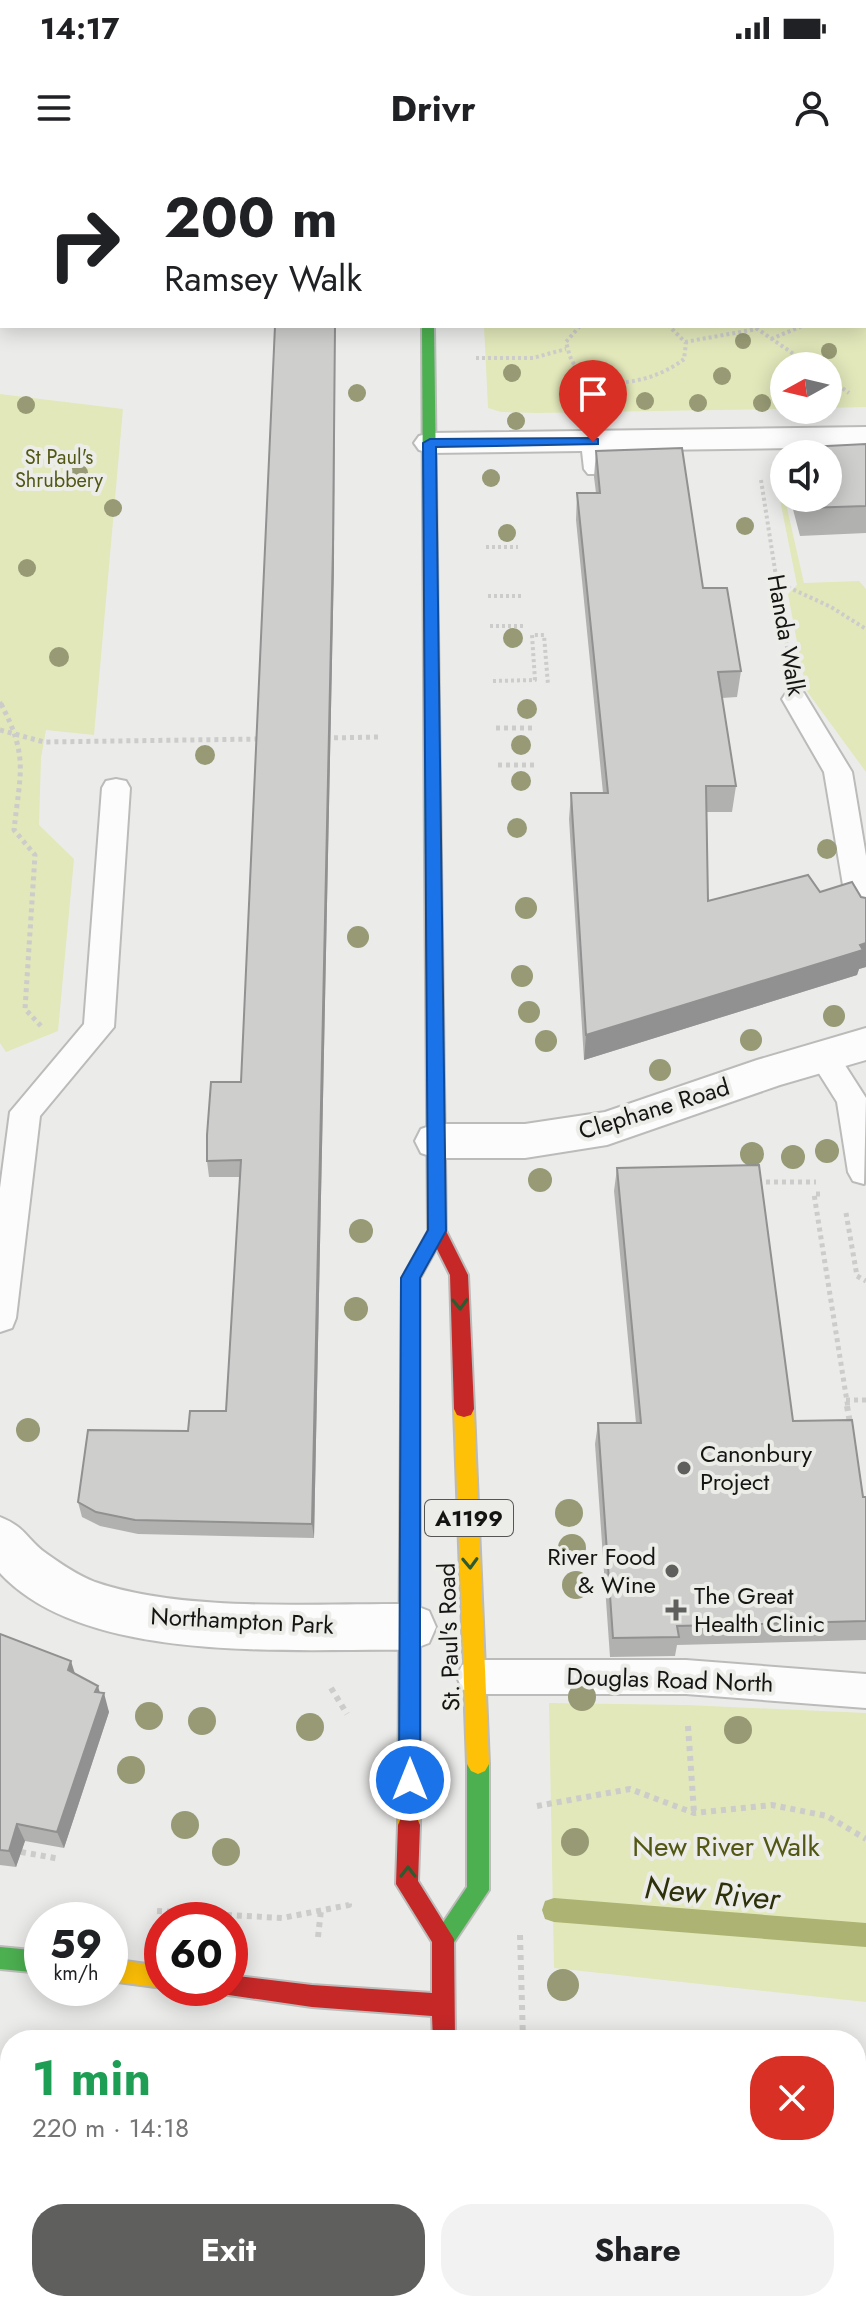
<!DOCTYPE html>
<meta charset="utf-8">
<style>
:root{--surface:#fff;--page:#f2f2f2;--text:#202124;--muted:#757577;--accent:#5f605e}
body{margin:0;font-family:Jost,sans-serif;background:var(--page);color:var(--text);height:100vh;display:flex;flex-direction:column;font-size:30px;white-space:nowrap}
*{box-sizing:border-box;margin:0}
p{font-size:26px;color:var(--muted)}
.icon{flex:none;width:44px;height:44px;fill:none;stroke:currentColor;stroke-width:2;stroke-linecap:round;stroke-linejoin:round}
.map{position:relative;flex:1;overflow:hidden}
.side{position:absolute;left:0px;top:1870px;width:866px;height:282px;display:flex;flex-direction:column;background:var(--surface);border-radius:32px 32px 0 0;box-shadow:0 4px 20px #0003}
.side>*{flex:none}
.guide{position:absolute;left:0px;top:0px;width:866px;height:168px;box-shadow:0 4px 20px #0003;background:#fff;color:var(--text);overflow:hidden}
.needle{width:52px;rotate:262deg}
.controls{position:absolute;left:770px;top:192px;display:grid;gap:16px}
.controls a{display:grid;place-items:center;width:72px;height:72px;border-radius:50%;background:var(--surface);box-shadow:0 4px 20px #0003;font-size:40px}
.speed{position:absolute;left:24px;top:1742px;display:flex;gap:16px;font-size:40px;font-weight:700;text-align:center}
.speed>*{display:grid;place-content:center;width:104px;height:104px;border-radius:50%;background:var(--surface);box-shadow:0 4px 20px #0003;line-height:1}
.speed small{font-size:20px;font-weight:400}
.speed .limit{border:12px solid #d22;background:#fff;color:#111}
.pin{position:absolute;display:grid;place-items:center;width:68px;height:68px;color:#fff;margin:-82px -34px;border-radius:50% 50% 50% 0;rotate:-45deg;box-shadow:0 0 8px #0007}
.pin .icon{rotate:45deg}
.me{position:absolute;width:88px;margin:-44px;rotate:0deg;stroke-linejoin:round;filter:drop-shadow(0 0 6px #0008)}
.turn{display:flex;align-items:center;gap:28px;height:168px;padding:0 32px;font-size:36px}
.turn .icon{width:104px;height:104px;stroke-width:2.5}
.turn b{display:block;font-size:56px;line-height:68px}
.round{display:grid;place-items:center;flex:none;width:84px;height:84px;border-radius:32px;background:var(--page)}
.overview{display:flex;align-items:center;justify-content:space-between;height:136px;padding:0 32px}
h1{font-size:48px;font-weight:700;line-height:60px;color:#1e9e55}
.action{display:flex;gap:16px;margin-top:auto;padding:16px 32px}
.action a{flex:1;height:92px;border-radius:32px;background:var(--accent);color:#fff;font-size:32px;font-weight:700;line-height:92px;text-align:center}
.action a+a{background:var(--page);color:var(--text)}
.status{display:flex;justify-content:space-between;align-items:center;height:56px;padding:0 40px;background:var(--surface);direction:ltr}
.status svg{height:22px;fill:currentColor}
header{display:flex;justify-content:space-between;align-items:center;height:104px;padding:0 32px;background:var(--surface);font-size:36px;font-weight:700}
.map>svg:first-child{display:block}
.green{fill:#e2e8ba}
.lines{fill:none;stroke-linecap:round;stroke-linejoin:round}
.stream{fill:#adb372;fill-rule:evenodd}
.lane-casing{stroke:#bbbbba;stroke-width:4}
.street-casing{stroke:#bbbbba;stroke-width:4}
.fast-casing{stroke:#bbbbba;stroke-width:4}
.slow-casing{stroke:#bbbbba;stroke-width:4}
.jam-casing{stroke:#bbbbba;stroke-width:4}
.path-far2{stroke:#cccccb;stroke-width:4;stroke-dasharray:3 3;stroke-linecap:butt}
.path-far1{stroke:#cccccb;stroke-width:5;stroke-dasharray:4 4;stroke-linecap:butt}
.path{stroke:#cccccb;stroke-width:6;stroke-dasharray:5 5;stroke-linecap:butt}
.lane{fill:#fcfcfc;fill-rule:evenodd}
.street{fill:#fcfcfc;fill-rule:evenodd}
.fast{fill:#4caf50;fill-rule:evenodd}
.slow{fill:#ffc107;fill-rule:evenodd}
.jam{fill:#c62828;fill-rule:evenodd}
.tree{fill:#979a74}
.wall{fill:#b1b2b0}
.shaded-wall{fill:#909190}
.building{fill:#cecfcd;stroke:#909190;stroke-width:2}
.oneway{stroke:#2d5a2e}
.route{fill:#1a73e8;stroke:#114b97;stroke-width:2}
.poi-dot{fill:#5f605e;stroke:#ecede9;stroke-width:3}
.labels{text-anchor:middle;stroke-width:8;stroke-linejoin:round;paint-order:stroke}
.far-park-label{font-size:20px;fill:#525714;stroke:#ecede9}
.shield{fill:#ecede9;stroke:#555553;stroke-width:2}
.shield-label{font-size:22px;font-weight:bold;fill:#141413}
.street-label{font-size:24px;fill:#141413;stroke:#ecede9}
.poi-label{font-size:24px;fill:#141413;stroke:#ecede9;text-anchor:start}
.near-park-label{font-size:28px;fill:#525714;stroke:#ecede9}
.near-water-label{font-size:32px;font-style:italic;fill:#2d3008;stroke:#ecede9}
</style>
<div class="status"><b>14:17</b><svg viewBox="0 0 49 12"><path d="M0 12V9h3v3zM5 12V6h3v6zM10 12V3h3v9zM15 12V0h3v12zM26 1h20v11H26zM47 4h2v5h-2z"/></svg></div>
<header><svg class="icon" aria-label="menu" viewBox="0 0 24 24"><path d="M4 6h16M4 12h16M4 18h16"/></svg>Drivr<svg class="icon" aria-label="person" viewBox="0 0 24 24"><circle cx="12" cy="8" r="4"/><path d="M4 21q1-7 8-7t8 7"/></svg></header>
<div class="map">
<svg width="866" height="2151" viewBox="0 0 866 2151">
<rect width="100%" height="100%" fill="#ebecea"/>
<g class="green">
<path d="M701,0H866V247L828,248V206H784V249L536,253L501,252L488,248L484,166H864V2Z"/>
<path d="M0,234L123,249L94,575L46,570L41,598L39,665L74,699L58,871L6,892L0,883Z"/>
<path d="M779,335H784L804,423L859,421L866,429V612L806,530L788,434L797,425Z"/>
<path d="M549,1543L687,1545L866,1553V1842L554,1808Z"/>
</g>
<g class="lines">
<path class="stream" d="M554,1738L866,1763V1787L554,1762L545,1759L542,1750L545,1741Z"/>
<g class="lane-casing">
<g id="lane">
<path d="M593,275L601,277L608,309L604,314H588L584,309L581,282L585,277Z"/>
<path d="M795,530L804,533L852,612L866,696V763L856,760L845,737L824,612L782,539L786,533Z"/>
<path d="M116,619L126,621L130,628L114,867L40,956L16,1158L12,1168L0,1172V1028L10,952L84,864L102,628L106,621Z"/>
<path d="M823,885L834,888L866,938L864,1024L853,1021L848,1012L837,942L808,896L812,888Z"/>
<path d="M475,1500H686L866,1514V1548L686,1534H475L462,1529L457,1517L462,1505Z"/>
</g>
</g>
<g class="street-casing">
<g id="street">
<path d="M2,10V31L0,32V11Z"/>
<rect x="0" y="63" width="2" height="18"/>
<path d="M866,267V287L430,293L419,290L414,283L419,276L430,273Z"/>
<path d="M866,868V900L780,925L607,985L525,998H436L421,993L415,981L421,969L436,964H525L605,952L757,900Z"/>
<path d="M0,1357C26,1367 27,1380 47,1394C61,1404 79,1416 95,1422C185,1453 314,1443 411,1444L429,1451L436,1467L429,1483L411,1490C293,1488 86,1506 0,1413Z"/>
</g>
</g>
<g class="fast-casing">
<g id="fast">
<path d="M422,166H434L441,699L433,705L425,699Z"/>
<path d="M478,1594L485,1597L489,1604V1730L451,1787L443,1790L435,1787L432,1779L467,1727V1604L471,1597Z"/>
<path d="M0,1787L42,1791V1813L0,1809Z"/>
</g>
</g>
<g class="slow-casing">
<g id="slow">
<path d="M437,1064L443,1066L446,1071L420,1118V1665L417,1672L409,1675L401,1672L398,1665L402,1118L431,1066Z"/>
<path d="M464,1241L471,1243L474,1249L489,1604L485,1611L478,1614L471,1611L467,1604L454,1249L457,1243Z"/>
<path d="M110,1799L162,1806L163,1828L110,1821Z"/>
<rect x="424" y="2142" width="24" height="9"/>
</g>
</g>
<g class="jam-casing">
<g id="jam">
<rect x="422" y="0" width="12" height="2"/>
<path d="M433,693L441,699L446,1071L468,1115L474,1249L471,1255L464,1257L457,1255L454,1249L450,1115L428,1071L425,699Z"/>
<path d="M409,1655L417,1658L420,1665L418,1721L454,1779L455,1880H433L432,1856L312,1847L222,1834L220,1828H230V1815L312,1825L432,1833V1782L396,1724L398,1665L401,1658Z"/>
</g>
</g>
<g class="path-far2">
<path d="M779,0L784,2"/>
<path d="M580,166L566,182C568,189 570,200 575,205C602,236 658,220 684,199L686,183L669,166"/>
<path d="M756,168L811,206"/>
<path d="M771,179L802,166"/>
<path d="M685,182L757,169"/>
<path d="M476,198H533L566,189"/>
<path d="M828,218L849,233"/>
<path d="M761,320L789,500"/>
<path d="M486,387H518"/>
<path d="M777,422L831,447L866,469"/>
<path d="M488,436H522"/>
<path d="M490,466H525"/>
<path d="M493,521L535,520L532,475H544L548,525"/>
<path d="M0,542L2,546"/>
</g>
<g class="path-far1">
<path d="M1,544C29,597 20,613 14,670L35,695L25,849L41,866"/>
<path d="M496,568H533"/>
<path d="M0,570L44,582L260,579"/>
<path d="M326,578L380,577"/>
<path d="M498,605H537"/>
<path d="M758,1022H816"/>
<path d="M820,1034H814L848,1248"/>
<path d="M846,1053L857,1116L866,1121"/>
<path d="M846,1240H866"/>
</g>
<g class="path">
<path d="M847,1246L850,1263"/>
<path d="M331,1528L347,1554"/>
<path d="M688,1566L694,1653"/>
<path d="M537,1646L630,1629L694,1653L772,1645L827,1656L866,1679"/>
<path d="M21,1692L60,1699"/>
<path d="M157,1751L282,1758L349,1745V1741"/>
<path d="M520,1775L523,1880"/>
<path d="M318,1777L321,1750"/>
<path d="M531,2142L532,2151"/>
</g>
<use href="#lane" class="lane"/>
<use href="#street" class="street"/>
<use href="#fast" class="fast"/>
<use href="#slow" class="slow"/>
<use href="#jam" class="jam"/>
</g>
<g class="tree">
<circle cx="743" cy="181" r="8"/>
<circle cx="829" cy="191" r="8"/>
<circle cx="512" cy="213" r="9"/>
<circle cx="722" cy="216" r="9"/>
<circle cx="357" cy="233" r="9"/>
<circle cx="645" cy="241" r="9"/>
<circle cx="698" cy="243" r="9"/>
<circle cx="762" cy="243" r="9"/>
<circle cx="594" cy="244" r="9"/>
<circle cx="26" cy="245" r="9"/>
<circle cx="516" cy="261" r="9"/>
<circle cx="79" cy="313" r="9"/>
<circle cx="491" cy="318" r="9"/>
<circle cx="113" cy="348" r="9"/>
<circle cx="745" cy="366" r="9"/>
<circle cx="507" cy="373" r="9"/>
<circle cx="27" cy="408" r="9"/>
<circle cx="513" cy="478" r="10"/>
<circle cx="59" cy="497" r="10"/>
<circle cx="527" cy="549" r="10"/>
<circle cx="521" cy="585" r="10"/>
<circle cx="205" cy="595" r="10"/>
<circle cx="521" cy="621" r="10"/>
<circle cx="517" cy="668" r="10"/>
<circle cx="827" cy="689" r="10"/>
<circle cx="526" cy="748" r="11"/>
<circle cx="358" cy="777" r="11"/>
<circle cx="522" cy="816" r="11"/>
<circle cx="529" cy="852" r="11"/>
<circle cx="834" cy="856" r="11"/>
<circle cx="751" cy="880" r="11"/>
<circle cx="546" cy="881" r="11"/>
<circle cx="660" cy="910" r="11"/>
<circle cx="827" cy="991" r="12"/>
<circle cx="752" cy="994" r="12"/>
<circle cx="793" cy="997" r="12"/>
<circle cx="540" cy="1020" r="12"/>
<circle cx="361" cy="1071" r="12"/>
<circle cx="356" cy="1149" r="12"/>
<circle cx="28" cy="1270" r="12"/>
<circle cx="569" cy="1353" r="14"/>
<circle cx="572" cy="1388" r="14"/>
<circle cx="576" cy="1425" r="14"/>
<circle cx="582" cy="1537" r="14"/>
<circle cx="149" cy="1556" r="14"/>
<circle cx="202" cy="1561" r="14"/>
<circle cx="310" cy="1567" r="14"/>
<circle cx="738" cy="1570" r="14"/>
<circle cx="131" cy="1610" r="14"/>
<circle cx="185" cy="1665" r="14"/>
<circle cx="575" cy="1682" r="14"/>
<circle cx="226" cy="1692" r="14"/>
<circle cx="563" cy="1825" r="16"/>
</g>
<g class="wall">
<path d="M866,284V373L800,376L790,338H828V294H788L789,288Z"/>
<path d="M596,291L703,428L741,511L737,537L722,538L736,626L732,652H707L708,741L820,732L866,738V807L859,809L857,815L584,900L569,659L571,633H603L576,360L577,333H596L594,317Z"/>
<path d="M334,403L314,1378L138,1374L100,1366L82,1357L78,1342L188,1271L226,1251L240,1017H209L207,1001L241,922Z"/>
<path d="M617,1008L793,1261L863,1337H866V1480L677,1485L675,1496L610,1497L595,1284L598,1263H636L614,1031Z"/>
<path d="M0,1474L75,1514L99,1532L109,1552L64,1688L25,1681L16,1707L0,1705Z"/>
<path d="M856,1909L866,1910V2070L856,2068Z"/>
</g>
<g class="shaded-wall">
<path d="M335,166L334,403L314,1378L312,1364Z"/>
<path d="M866,783V807L859,809L857,815L584,900L586,875Z"/>
<path d="M71,1501L77,1520L68,1510Z"/>
<path d="M98,1526L102,1540L104,1533L109,1552L64,1688L57,1672Z"/>
<path d="M17,1664L25,1681L16,1707L9,1691Z"/>
</g>
<g class="building">
<path d="M289,0H344L343,2H288Z"/>
<path d="M514,0H641V2H496V1Z"/>
<path d="M275,166H335L333,386L312,1364L135,1360L96,1352L78,1342L88,1270L188,1271L190,1251H226L241,1000L207,1001V975L211,922H241Z"/>
<path d="M866,284V346L805,348L802,338H828V294H790L789,288Z"/>
<path d="M682,288L703,428H727L741,511L718,512L736,626H706L708,741L808,715L820,732L852,722L861,737L866,738V783L860,785L863,790L586,875L571,633H608L577,333H600L596,291Z"/>
<path d="M759,1005L793,1261L852,1260L863,1337H866V1461L677,1466L679,1477L613,1478L598,1263H641L617,1008Z"/>
<path d="M0,1474L71,1501L68,1510L98,1526L95,1532L104,1533L57,1672L17,1664L9,1691L0,1690Z"/>
<path d="M856,1909L866,1910V2059L856,2057Z"/>
<path d="M6,2031L10,2036V2142H207L208,2151H0V2032Z"/>
</g>
<defs><path id="oneway-chevron" d="M-2-3.5L2.5 0L-2 3.5" fill="none" stroke-width="1.6" stroke-linecap="round" stroke-linejoin="round" transform="scale(2)"/></defs>
<g class="oneway">
<use href="#oneway-chevron" transform="translate(460 1144) rotate(88)"/>
<use href="#oneway-chevron" transform="translate(470 1403) rotate(88)"/>
<use href="#oneway-chevron" transform="translate(408 1712) rotate(-90)"/>
</g>
<path class="route" d="M593,278L598,279V284L436,287L446,1071L420,1118V1620L417,1627L410,1631L402,1627L399,1620L401,1118L428,1070L423,283L430,279Z"/>
<g class="poi-dot">
<circle cx="684" cy="1308" r="8"/>
<circle cx="672" cy="1411" r="8"/>
<path d="M672 1438h8v8h8v8h-8v8h-8v-8h-8v-8h8z"/>
</g>
<g class="labels">
<g class="far-park-label">
<text x="59" y="304">St Paul's<tspan x="59" dy="23">Shrubbery</tspan></text>
</g>
<rect class="shield" x="425" y="1340" width="88" height="36" rx="6"/>
<g class="shield-label">
<text x="469" y="1366">A1199</text>
</g>
<g class="street-label">
<text transform="translate(786 475) rotate(80)" y="8">Handa Walk</text>
<text transform="translate(654 949) rotate(-17)" y="8">Clephane Road</text>
<text transform="translate(242 1461) rotate(3)" y="8">Northampton Park</text>
<text transform="translate(449 1477) rotate(-92)" y="8">St. Paul's Road</text>
<text transform="translate(670 1520) rotate(2)" y="8">Douglas Road North</text>
</g>
<g class="poi-label">
<text x="700" y="1302">Canonbury<tspan x="700" dy="28">Project</tspan></text>
<text x="656" y="1405" text-anchor="end">River Food<tspan x="656" dy="28">&amp; Wine</tspan></text>
<text x="694" y="1444">The Great<tspan x="694" dy="28">Health Clinic</tspan></text>
</g>
<g class="near-park-label">
<text x="726" y="1696">New River Walk</text>
</g>
<g class="near-water-label">
<text transform="translate(712 1733) rotate(5)" y="11">New River</text>
</g>
</g>
</svg>
<div class="controls">
<a><svg class="needle" viewBox="-14 -14 28 28"><path d="M0-13l5 13h-10z" fill="#e53935"/><path d="M0 13l5-13h-10z" fill="#757577"/></svg></a>
<a><svg class="icon" aria-label="sound" viewBox="0 0 24 24"><path d="M4 9h4l5-4v14l-5-4H4zM17 9q2 3 0 6"/></svg></a>
</div>
<div class="speed"><div>59<small>km/h</small></div><div class="limit">60</div></div>
<div class="pin" style="left:593px;top:282px;background:#d93025"><svg class="icon" aria-label="arrive" viewBox="0 0 24 24"><path d="M6 21V4h12l-3 4 3 4H6"/></svg></div>
<svg class="me" style="left:410px;top:1620px" viewBox="-20 -20 40 40"><circle r="17" fill="#1a73e8" stroke="#fff" stroke-width="3"/><path d="M0-11L8 9 0 5-8 9z" fill="#fff"/></svg>
<div class="guide">
<div class="turn"><svg class="icon" aria-label="right" viewBox="0 0 24 24"><path d="M7 20v-9h11M14 6l5 5-5 5"/></svg><div><b>200 m</b>Ramsey Walk</div></div>
</div>
<section class="side">
<div class="overview"><div><h1>1 min</h1><p>220 m · 14:18</p></div><a class="round" style="background:#d93025;color:#fff"><svg class="icon" aria-label="close" viewBox="0 0 24 24"><path d="M6 6l12 12M18 6L6 18"/></svg></a></div>
<div class="action"><a>Exit</a><a>Share</a></div>
</section>
</div>
